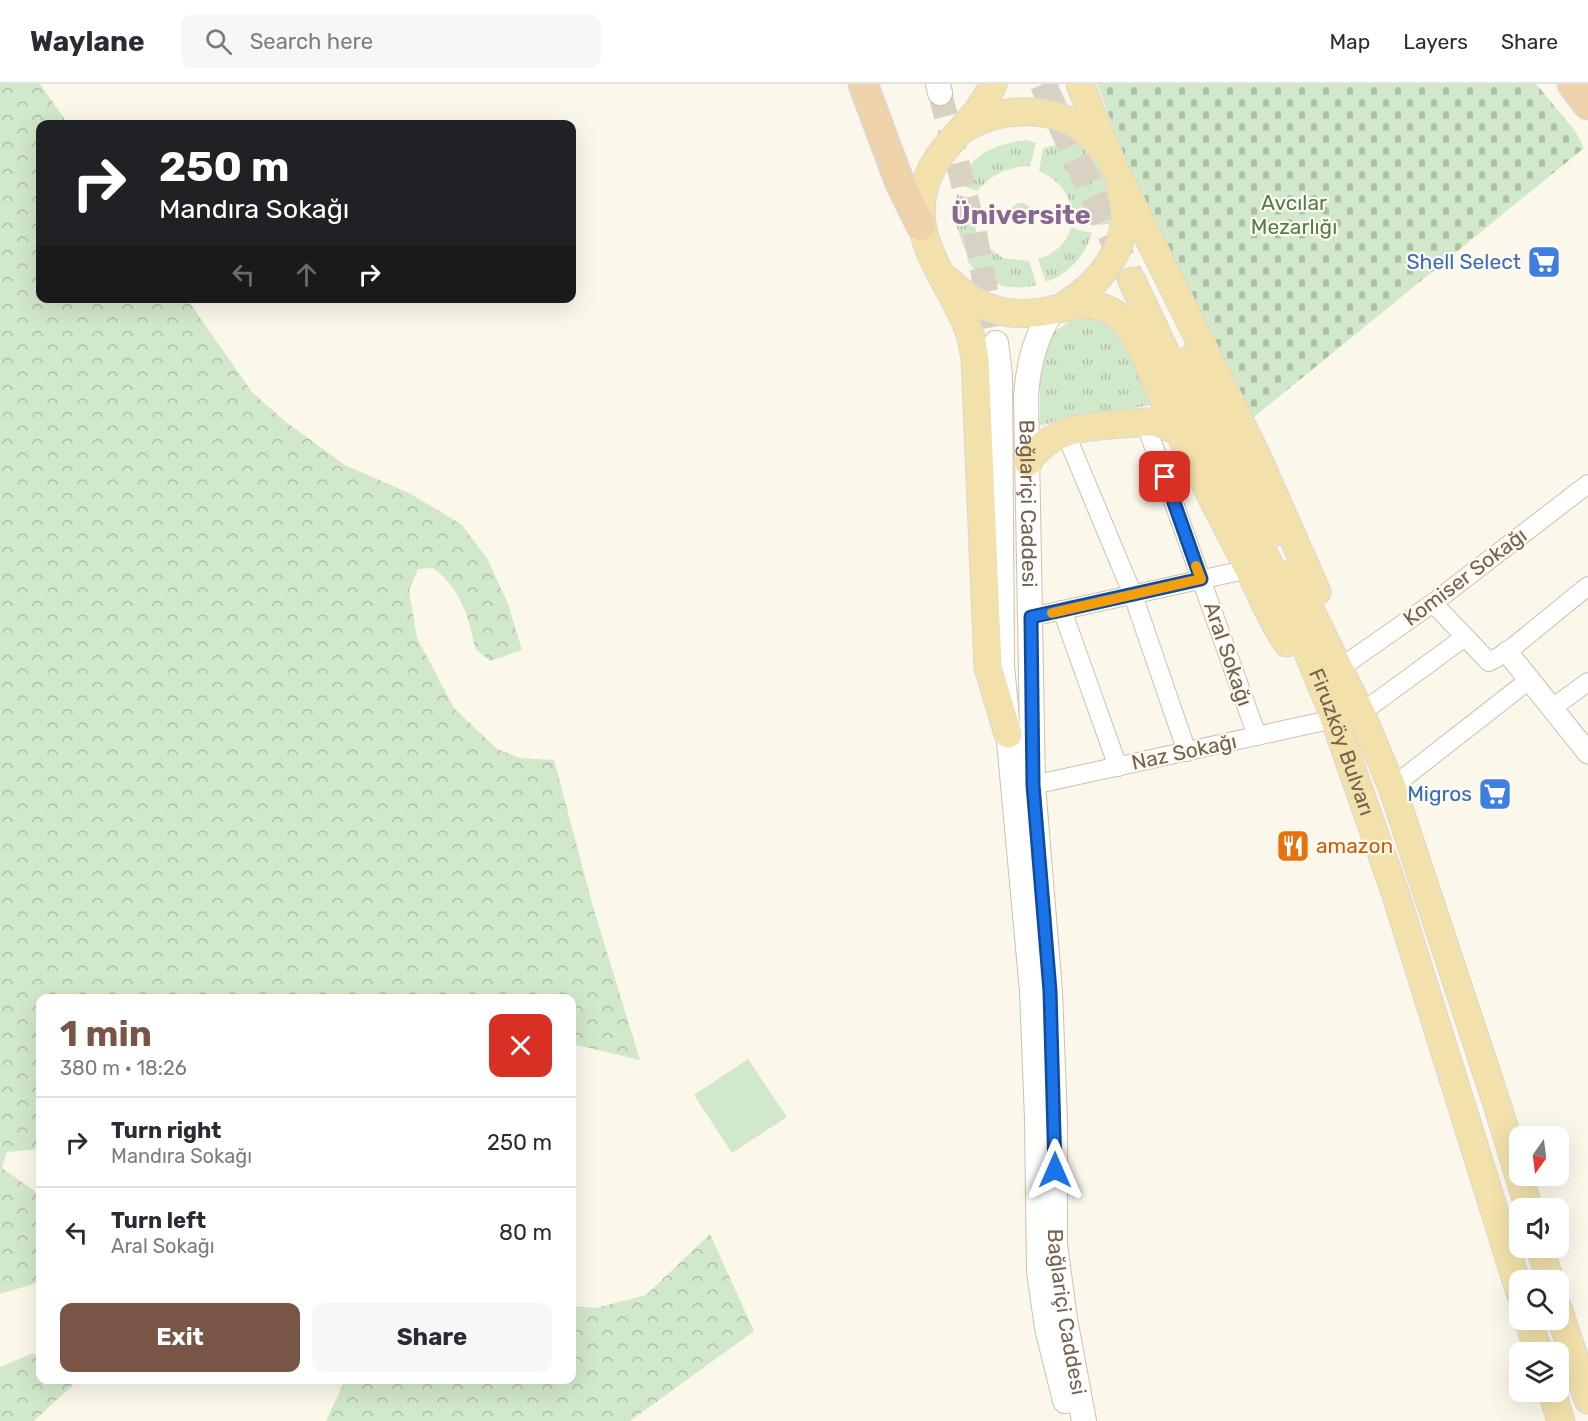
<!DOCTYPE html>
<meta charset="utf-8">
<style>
:root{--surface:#fff;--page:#f7f7f7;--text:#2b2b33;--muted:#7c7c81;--line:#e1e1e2;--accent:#795546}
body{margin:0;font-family:Rubik,sans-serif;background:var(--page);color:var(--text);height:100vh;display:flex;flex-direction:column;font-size:22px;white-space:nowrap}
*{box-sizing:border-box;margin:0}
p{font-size:20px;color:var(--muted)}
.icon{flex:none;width:33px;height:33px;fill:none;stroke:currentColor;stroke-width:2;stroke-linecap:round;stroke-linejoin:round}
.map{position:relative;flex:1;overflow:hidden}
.details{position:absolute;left:36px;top:910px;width:540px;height:390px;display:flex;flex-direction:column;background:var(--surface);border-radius:12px;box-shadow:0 6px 24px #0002}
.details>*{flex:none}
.guide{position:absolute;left:36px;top:36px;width:540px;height:183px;border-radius:12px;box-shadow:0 6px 24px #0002;background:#202124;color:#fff;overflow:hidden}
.needle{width:39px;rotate:194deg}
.controls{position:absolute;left:1509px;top:1042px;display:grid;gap:12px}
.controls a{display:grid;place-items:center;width:60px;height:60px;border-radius:12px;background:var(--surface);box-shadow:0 6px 24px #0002;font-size:30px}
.pin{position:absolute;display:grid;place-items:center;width:51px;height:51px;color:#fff;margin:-26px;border-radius:12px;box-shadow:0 3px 9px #0006}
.me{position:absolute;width:66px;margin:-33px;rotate:0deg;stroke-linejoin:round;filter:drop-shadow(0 0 4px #0008)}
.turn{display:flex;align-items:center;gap:21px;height:126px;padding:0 24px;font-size:27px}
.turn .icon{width:78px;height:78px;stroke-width:2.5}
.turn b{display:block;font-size:42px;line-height:51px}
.lanes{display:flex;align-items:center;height:57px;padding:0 24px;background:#0003;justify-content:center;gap:30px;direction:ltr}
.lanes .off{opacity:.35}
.round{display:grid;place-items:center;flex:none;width:63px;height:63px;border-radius:12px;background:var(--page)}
.headline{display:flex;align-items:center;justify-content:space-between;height:102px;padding:0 24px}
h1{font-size:36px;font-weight:700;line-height:45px;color:var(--accent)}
.primary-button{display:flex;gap:12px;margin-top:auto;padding:12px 24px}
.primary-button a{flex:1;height:69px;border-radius:12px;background:var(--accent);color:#fff;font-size:24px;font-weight:700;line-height:69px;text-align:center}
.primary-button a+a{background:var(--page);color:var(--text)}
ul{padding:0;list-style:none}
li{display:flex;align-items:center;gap:18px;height:90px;padding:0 24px;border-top:2px solid var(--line)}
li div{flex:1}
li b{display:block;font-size:22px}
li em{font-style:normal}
header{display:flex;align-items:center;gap:36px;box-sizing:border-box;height:84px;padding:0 30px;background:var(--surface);border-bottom:2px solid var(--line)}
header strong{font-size:28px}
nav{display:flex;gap:33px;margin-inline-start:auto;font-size:21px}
.search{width:420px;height:54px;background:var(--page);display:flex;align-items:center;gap:15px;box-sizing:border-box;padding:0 21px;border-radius:12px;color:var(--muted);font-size:22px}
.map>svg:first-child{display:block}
.grass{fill:url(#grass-tufts)}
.forest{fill:url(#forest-crowns)}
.cemetery{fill:url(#cemetery-stones)}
.green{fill:#d2e8ca}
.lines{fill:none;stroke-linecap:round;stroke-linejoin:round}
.secondary-tunnel{stroke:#d9d2c4;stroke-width:24;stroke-dasharray:24 12;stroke-linecap:butt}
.primary-tunnel{stroke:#d9d2c4;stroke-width:27;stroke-dasharray:27 14;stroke-linecap:butt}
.minor-casing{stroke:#ccc1b2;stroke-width:20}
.tertiary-casing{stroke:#ccc1b2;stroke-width:23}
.secondary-casing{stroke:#cec1af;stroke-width:26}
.primary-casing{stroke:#dbd6d2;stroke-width:29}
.trunk-casing{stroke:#dbd6d2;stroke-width:31}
.minor{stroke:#fff;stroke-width:18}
.tertiary{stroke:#fff;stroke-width:21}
.secondary{stroke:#fff;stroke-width:24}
.primary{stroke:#f2e1ab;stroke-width:27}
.trunk{stroke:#f0d2aa;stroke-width:28}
.route-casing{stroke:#114b97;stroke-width:15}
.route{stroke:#1a73e8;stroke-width:10}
.slow{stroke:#f59e0b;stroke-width:10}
.labels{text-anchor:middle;stroke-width:4.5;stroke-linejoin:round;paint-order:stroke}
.park-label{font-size:21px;fill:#547d4c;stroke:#fefaf1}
.shop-label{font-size:21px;fill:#366cbe;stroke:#fefaf1;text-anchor:end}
.street-label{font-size:21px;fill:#746250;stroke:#fefaf1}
.food-label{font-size:21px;fill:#c56008;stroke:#fefaf1;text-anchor:start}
.district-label{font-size:27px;font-weight:bold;fill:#88688f;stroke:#fefaf1}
</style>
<header>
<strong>Waylane</strong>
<div class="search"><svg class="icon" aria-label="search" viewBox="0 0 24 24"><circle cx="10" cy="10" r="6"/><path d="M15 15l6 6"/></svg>Search here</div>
<nav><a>Map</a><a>Layers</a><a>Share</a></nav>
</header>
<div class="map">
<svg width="1588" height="1337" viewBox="0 0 1588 1337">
<defs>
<pattern id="grass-tufts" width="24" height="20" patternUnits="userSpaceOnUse" patternTransform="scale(1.5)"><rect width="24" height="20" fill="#d2e8ca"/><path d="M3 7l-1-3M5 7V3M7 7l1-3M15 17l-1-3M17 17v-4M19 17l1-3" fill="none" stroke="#afbfa6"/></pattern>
<pattern id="forest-crowns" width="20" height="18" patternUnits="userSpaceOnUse" patternTransform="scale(1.5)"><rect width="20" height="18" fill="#d2e8ca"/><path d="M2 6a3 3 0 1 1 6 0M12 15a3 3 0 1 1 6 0" fill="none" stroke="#afbfa6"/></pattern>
<pattern id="cemetery-stones" width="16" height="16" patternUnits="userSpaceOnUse" patternTransform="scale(1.5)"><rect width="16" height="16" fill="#d2e8ca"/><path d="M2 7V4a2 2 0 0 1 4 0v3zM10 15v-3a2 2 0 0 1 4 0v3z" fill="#afbfa6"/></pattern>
</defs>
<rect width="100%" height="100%" fill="#fbf7eb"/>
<g class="grass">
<path d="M1063,51C1098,66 1114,104 1111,140L1092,141L1072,137C1072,112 1061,97 1039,87L1043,64L1056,61Z"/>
<path d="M1026,56L1036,59L1030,82C1007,83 992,90 977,107L958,100C971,70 996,60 1026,56Z"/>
<path d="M957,110L976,118L974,137L978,155L965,166L956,140Z"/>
<circle cx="1021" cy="130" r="11"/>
<path d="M1071,144L1092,149C1085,172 1069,190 1046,198L1038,175C1054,170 1066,160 1071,144Z"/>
<path d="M986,162L1003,174L1029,177L1037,201C1011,208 982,200 967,176Z"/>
<path d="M1076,233C1089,233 1103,234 1113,243C1125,255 1149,305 1150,321L1054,337L1042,342L1040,340V282L1053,249Z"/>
</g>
<g class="forest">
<path d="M0,0H40L68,40H40V214L187,215L252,308L287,339L345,381L409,409L461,440L487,474L508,520L522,566L490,577L475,564C469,532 460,504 433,484L418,485L409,507L417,554L454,624L497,665L520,674L554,676L594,826L640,976L572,960V915H40V1065L7,1068L2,1084L40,1111V1198L0,1210Z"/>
<path d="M710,1150L754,1247L630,1337H326L345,1296H572V1222L596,1224L646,1211Z"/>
<path d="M33,1269L40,1274V1296L77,1297L34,1337H0V1283Z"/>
</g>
<path class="cemetery" d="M1097,0H1536L1575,47L1584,64L1249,337L1141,116Z"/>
<path class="green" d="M748,975L787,1033L732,1069L694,1011Z"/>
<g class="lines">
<path class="secondary-tunnel" d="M940,9L974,144L996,259"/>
<path class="primary-tunnel" d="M1043,0L1132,197"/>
<g class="minor-casing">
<g id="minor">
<path d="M1065,348L1133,511L1187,668"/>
<path d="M1150,352L1257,652"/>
<path d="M1433,519L1489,578L1507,568L1588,502"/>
<path d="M1062,526L1118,683"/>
<path d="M1031,533L1249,485"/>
<path d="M1340,584L1433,519L1588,400"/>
<path d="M1552,624L1588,598"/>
<path d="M1361,629L1465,553"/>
<path d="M1033,701L1334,635"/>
<path d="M1392,703L1529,596"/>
</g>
</g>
<g class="tertiary-casing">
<path id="tertiary" d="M1507,568L1588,669"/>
</g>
<g class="secondary-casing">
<g id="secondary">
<path d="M938,0L940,9"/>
<path id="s1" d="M1054,224C1035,253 1029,277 1026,311L1033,701L1050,907L1055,1037V1160L1065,1235L1084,1337"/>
<path d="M996,259L1000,291L1002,581L1032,907L1037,1035L1039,1187L1047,1244L1065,1317"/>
</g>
</g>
<g class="primary-casing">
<g id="primary">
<path d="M993,0C980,34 947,54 931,86C901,147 946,190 968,244C972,254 973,265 975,275L988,583L1008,650"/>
<path d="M1080,0L1115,86L1257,372L1317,508"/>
<path d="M965,44C1007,19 1073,20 1102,66"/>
<path d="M948,196C971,219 999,233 1033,229C1063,227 1088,211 1117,231C1137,245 1154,296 1165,319C1190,373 1218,425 1245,478C1259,504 1270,535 1287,559"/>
<path id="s2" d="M1132,197L1228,401L1278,497L1328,617L1395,808L1520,1209"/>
<path d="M1065,221C1104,197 1136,154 1121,106"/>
<path d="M1190,275L1273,449"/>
<path d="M1028,378C1053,338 1101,343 1144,338H1155L1178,347"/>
<path d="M1292,489L1361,629L1392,703L1497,1020L1529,1125"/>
<path d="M1540,1164L1550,1197"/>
<path d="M1558,1224L1588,1316"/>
<path d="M1528,1236L1539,1269"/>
<path d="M1552,1308L1561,1337"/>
</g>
</g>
<g class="trunk-casing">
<g id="trunk">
<path d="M863,0L900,99L921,142"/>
<path d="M1572,0L1588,21"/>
</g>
</g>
<use href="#minor" class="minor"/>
<use href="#tertiary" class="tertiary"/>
<use href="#secondary" class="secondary"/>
<use href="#primary" class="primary"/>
<use href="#trunk" class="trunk"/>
</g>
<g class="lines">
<g class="route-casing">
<path id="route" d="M1055,1086L1050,907L1033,701L1031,533L1201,495L1165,393"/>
</g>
<use href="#route" class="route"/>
<path class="slow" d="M1052,529L1201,495L1196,482"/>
</g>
<defs>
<g id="supermarket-square" transform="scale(1.725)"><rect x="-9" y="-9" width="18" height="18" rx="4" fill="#3f7fe0" stroke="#fefaf1"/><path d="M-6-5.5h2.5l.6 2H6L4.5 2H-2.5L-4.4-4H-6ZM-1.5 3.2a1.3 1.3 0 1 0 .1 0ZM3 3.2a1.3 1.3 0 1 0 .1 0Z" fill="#fff"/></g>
<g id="restaurant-square" transform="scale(1.725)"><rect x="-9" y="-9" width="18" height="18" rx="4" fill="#e8710a" stroke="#fefaf1"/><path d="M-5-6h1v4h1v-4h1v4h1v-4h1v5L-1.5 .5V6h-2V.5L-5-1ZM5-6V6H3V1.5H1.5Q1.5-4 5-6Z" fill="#fff"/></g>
</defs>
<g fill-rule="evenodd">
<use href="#supermarket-square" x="1544" y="178"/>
<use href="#supermarket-square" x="1495" y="710"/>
<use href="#restaurant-square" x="1293" y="762"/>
</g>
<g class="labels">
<g class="park-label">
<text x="1294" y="126">Avcılar<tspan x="1294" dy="24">Mezarlığı</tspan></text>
</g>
<g class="shop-label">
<text x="1521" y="185">Shell Select</text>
<text x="1472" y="717">Migros</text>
</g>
<g class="street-label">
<text dy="7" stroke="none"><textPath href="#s1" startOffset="201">Bağlariçi Caddesi</textPath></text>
<text transform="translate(1465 493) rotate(-37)" y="7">Komiser Sokağı</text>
<text transform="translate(1228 570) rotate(71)" y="7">Aral Sokağı</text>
<text dy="7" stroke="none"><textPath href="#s2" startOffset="507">Firuzköy Bulvarı</textPath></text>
<text transform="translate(1184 668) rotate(-12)" y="7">Naz Sokağı</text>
<text dy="7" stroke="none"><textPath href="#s1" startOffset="1011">Bağlariçi Caddesi</textPath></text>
</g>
<g class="food-label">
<text x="1316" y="769">amazon</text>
</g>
<g class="district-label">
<text x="1021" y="140">Üniversite</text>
</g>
</g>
</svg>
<div class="controls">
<a><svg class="needle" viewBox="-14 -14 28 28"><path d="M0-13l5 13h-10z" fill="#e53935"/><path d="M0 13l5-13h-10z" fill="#7c7c81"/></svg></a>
<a><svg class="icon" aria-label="sound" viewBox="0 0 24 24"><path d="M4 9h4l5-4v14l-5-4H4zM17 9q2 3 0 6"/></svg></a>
<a><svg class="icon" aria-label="search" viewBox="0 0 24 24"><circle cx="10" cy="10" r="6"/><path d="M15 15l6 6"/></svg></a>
<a><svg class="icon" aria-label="layers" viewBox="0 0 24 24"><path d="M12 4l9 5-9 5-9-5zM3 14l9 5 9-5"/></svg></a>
</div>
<div class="pin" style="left:1165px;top:393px;background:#d93025"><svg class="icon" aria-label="arrive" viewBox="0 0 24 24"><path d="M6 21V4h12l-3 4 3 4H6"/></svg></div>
<svg class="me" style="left:1055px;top:1086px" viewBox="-20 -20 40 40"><path d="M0-17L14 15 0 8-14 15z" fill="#1a73e8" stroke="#fff" stroke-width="4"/></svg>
<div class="guide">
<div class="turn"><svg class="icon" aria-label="right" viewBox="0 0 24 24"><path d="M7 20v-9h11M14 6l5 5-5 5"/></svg><div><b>250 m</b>Mandıra Sokağı</div></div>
<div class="lanes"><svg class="icon off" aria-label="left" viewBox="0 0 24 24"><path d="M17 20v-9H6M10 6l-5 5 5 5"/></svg><svg class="icon off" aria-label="ahead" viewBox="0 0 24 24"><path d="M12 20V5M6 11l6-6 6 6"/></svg><svg class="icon" aria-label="right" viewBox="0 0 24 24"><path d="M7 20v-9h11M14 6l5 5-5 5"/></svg></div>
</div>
<section class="details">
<div class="headline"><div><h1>1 min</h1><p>380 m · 18:26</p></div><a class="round" style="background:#d93025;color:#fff"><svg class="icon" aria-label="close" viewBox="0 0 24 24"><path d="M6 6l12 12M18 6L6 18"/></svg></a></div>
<ul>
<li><svg class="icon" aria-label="right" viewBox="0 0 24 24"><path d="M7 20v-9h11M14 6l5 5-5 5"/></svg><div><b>Turn right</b><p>Mandıra Sokağı</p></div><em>250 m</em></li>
<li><svg class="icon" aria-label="left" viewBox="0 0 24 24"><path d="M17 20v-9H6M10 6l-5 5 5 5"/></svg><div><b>Turn left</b><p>Aral Sokağı</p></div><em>80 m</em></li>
</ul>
<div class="primary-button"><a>Exit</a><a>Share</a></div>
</section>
</div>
